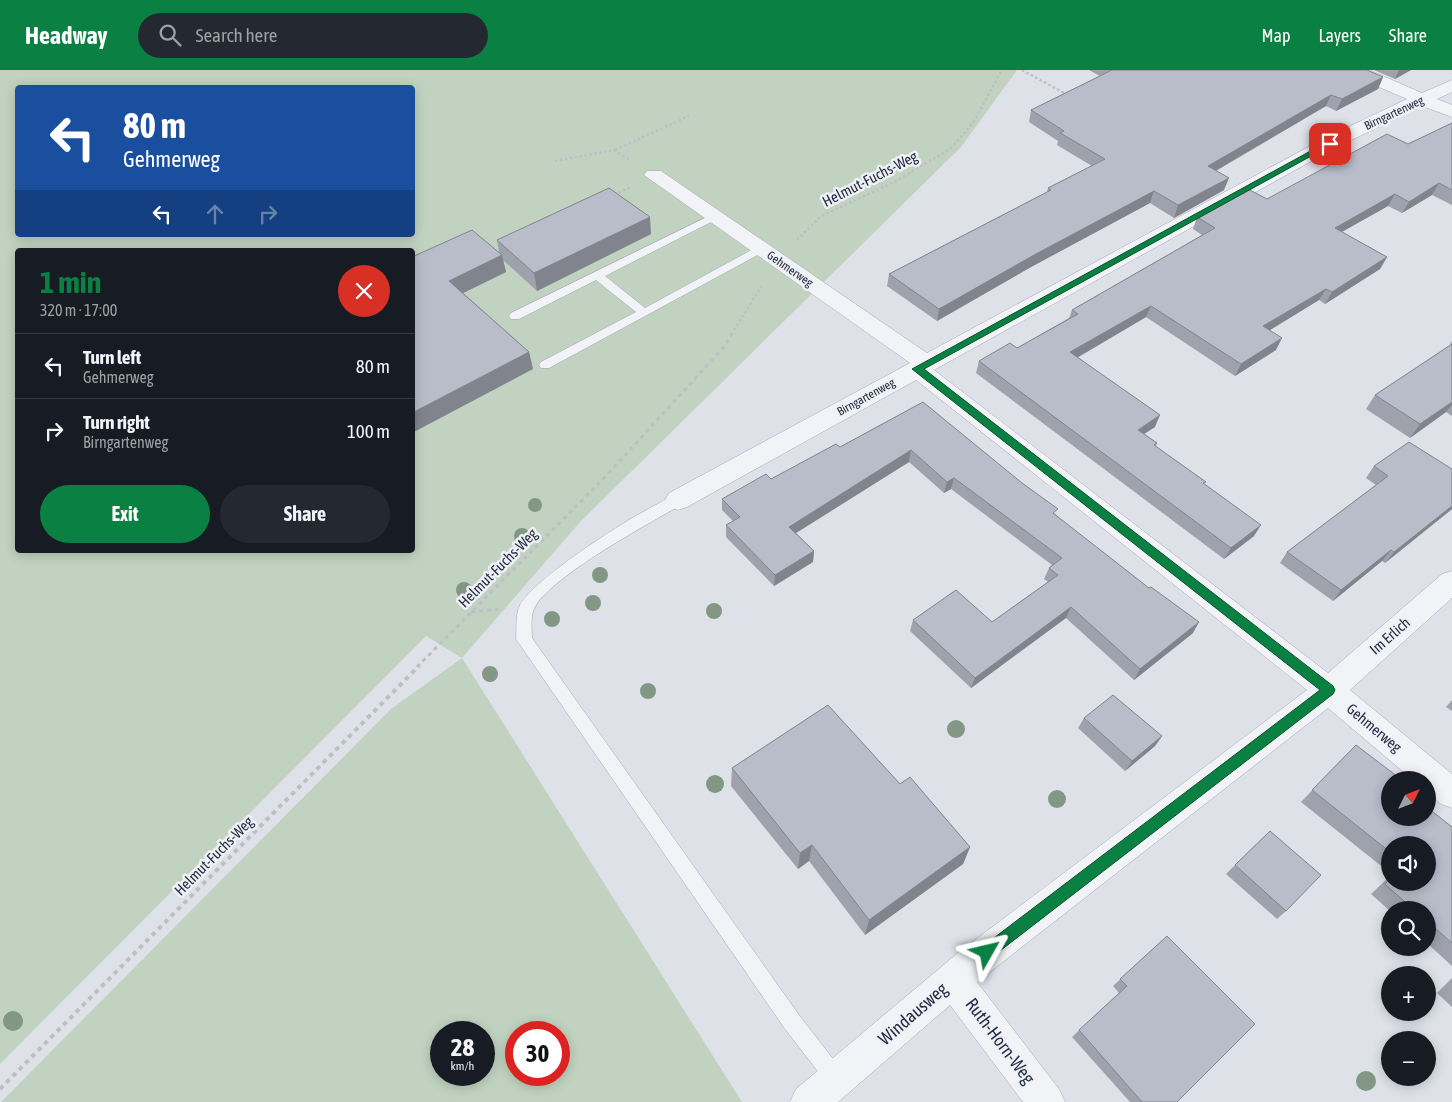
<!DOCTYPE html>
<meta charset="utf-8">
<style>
:root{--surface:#171b24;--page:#242831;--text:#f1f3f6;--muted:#9ea1a6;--line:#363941;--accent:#0b8043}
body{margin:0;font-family:"Asap Condensed",sans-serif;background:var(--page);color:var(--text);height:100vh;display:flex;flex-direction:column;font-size:19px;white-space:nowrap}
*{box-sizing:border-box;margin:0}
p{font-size:16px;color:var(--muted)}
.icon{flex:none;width:28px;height:28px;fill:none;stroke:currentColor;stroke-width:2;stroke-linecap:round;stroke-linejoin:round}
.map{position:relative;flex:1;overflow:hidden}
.sheet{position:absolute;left:15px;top:178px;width:400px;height:305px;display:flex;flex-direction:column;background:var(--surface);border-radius:5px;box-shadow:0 2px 12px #0003}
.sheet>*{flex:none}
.banner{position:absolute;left:15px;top:15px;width:400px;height:152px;border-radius:5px;box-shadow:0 2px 12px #0003;background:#1a4fa0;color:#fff;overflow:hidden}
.needle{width:32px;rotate:48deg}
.buttons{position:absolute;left:1381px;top:701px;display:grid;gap:10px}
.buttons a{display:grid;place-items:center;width:55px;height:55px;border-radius:50%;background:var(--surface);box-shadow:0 2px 12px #0003;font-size:25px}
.speed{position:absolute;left:430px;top:951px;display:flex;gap:10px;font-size:25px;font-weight:700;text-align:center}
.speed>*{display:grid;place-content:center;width:65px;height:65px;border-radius:50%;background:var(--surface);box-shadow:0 2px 12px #0003;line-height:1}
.speed small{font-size:12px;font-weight:400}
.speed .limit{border:8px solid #d22;background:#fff;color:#111}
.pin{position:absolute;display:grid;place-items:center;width:42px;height:42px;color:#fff;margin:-21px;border-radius:10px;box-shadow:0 2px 8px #0006}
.me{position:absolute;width:55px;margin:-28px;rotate:53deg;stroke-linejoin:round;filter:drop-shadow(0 0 4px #0008)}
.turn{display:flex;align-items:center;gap:18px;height:105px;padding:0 25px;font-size:22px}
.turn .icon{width:65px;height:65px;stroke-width:2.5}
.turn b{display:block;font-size:35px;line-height:42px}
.lanes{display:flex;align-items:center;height:48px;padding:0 25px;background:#0003;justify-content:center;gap:25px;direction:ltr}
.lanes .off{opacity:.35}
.round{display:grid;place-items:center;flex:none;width:52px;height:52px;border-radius:26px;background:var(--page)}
.head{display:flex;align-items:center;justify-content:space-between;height:85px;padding:0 25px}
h1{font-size:30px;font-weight:700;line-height:38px;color:var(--accent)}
.cta{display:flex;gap:10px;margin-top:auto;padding:10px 25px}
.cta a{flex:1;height:58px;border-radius:30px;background:var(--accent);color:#fff;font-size:20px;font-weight:700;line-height:58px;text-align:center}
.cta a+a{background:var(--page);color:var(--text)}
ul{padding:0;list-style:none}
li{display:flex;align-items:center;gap:15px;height:65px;padding:0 25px;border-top:1px solid var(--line)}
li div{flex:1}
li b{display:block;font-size:19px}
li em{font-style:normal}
header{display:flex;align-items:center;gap:30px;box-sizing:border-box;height:70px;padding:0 25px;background:var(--accent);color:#fff}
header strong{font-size:24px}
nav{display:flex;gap:28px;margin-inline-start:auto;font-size:18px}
.search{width:350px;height:45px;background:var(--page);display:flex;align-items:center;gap:12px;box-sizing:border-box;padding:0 18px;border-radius:28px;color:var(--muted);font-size:19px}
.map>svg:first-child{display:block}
.green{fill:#c1d3c0;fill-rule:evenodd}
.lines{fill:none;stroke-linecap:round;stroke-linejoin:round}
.lane-casing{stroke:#a4a7b3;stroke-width:1}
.street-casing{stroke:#a4a7b3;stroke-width:1}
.path-far2{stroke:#bdbfc8;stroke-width:2.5;stroke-dasharray:2.5 2.5;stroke-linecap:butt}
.path-far1{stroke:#bdbfc8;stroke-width:3;stroke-dasharray:4 4;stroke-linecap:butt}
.path{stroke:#bdbfc8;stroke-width:4;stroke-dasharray:4.5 4.5;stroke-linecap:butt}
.lane{fill:#f2f3f7;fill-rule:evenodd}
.street{fill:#f2f3f7;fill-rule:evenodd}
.tree{fill:#829885}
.wall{fill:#9fa2ad}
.shaded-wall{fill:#82848d}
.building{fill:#b9bcc9;stroke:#82848d}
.route{fill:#0b8043;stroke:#07532c}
.labels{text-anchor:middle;stroke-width:5;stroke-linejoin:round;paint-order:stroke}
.far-street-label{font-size:12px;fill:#272c41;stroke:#eef1f6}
.street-label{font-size:15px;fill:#272c41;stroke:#eef1f6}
.near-street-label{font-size:18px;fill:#272c41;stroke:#eef1f6}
</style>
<header>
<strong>Headway</strong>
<div class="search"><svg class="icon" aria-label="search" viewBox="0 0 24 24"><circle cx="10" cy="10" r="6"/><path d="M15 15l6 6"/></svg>Search here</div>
<nav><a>Map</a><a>Layers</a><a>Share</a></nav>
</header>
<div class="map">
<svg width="1452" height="1032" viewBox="0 0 1452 1032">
<rect width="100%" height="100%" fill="#dfe1e9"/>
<path class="green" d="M0,0H1017L961,77L581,451L462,588L742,1032H1L391,639L462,588L426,566L0,994ZM18,18H412V165H18ZM18,180H412V480H18ZM441,962H484V1005H441ZM516,962H559V1005H516Z"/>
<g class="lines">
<g class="lane-casing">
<g id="lane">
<path d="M713,144L719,147L717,149L605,206L645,238L757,177H765V181L549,298H541L539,295L541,292L636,242L596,210L519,249H511L509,246L511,243Z"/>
<path d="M678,425L685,430L683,434C649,453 552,506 535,537C530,545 532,559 532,568L799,945L844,1003L847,1010L844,1017L837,1020L830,1017L785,959L516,569C517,558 515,545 520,535C535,507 646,435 678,425Z"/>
</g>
</g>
<g class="street-casing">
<path id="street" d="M1345,0H1369L1422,23L1452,10V22L1437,29L1452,35V47L1422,36L1337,77L934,300L1328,603L1442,504L1452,501V528L1350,620L1452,704V738L1441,734L1428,723V710H1413L1328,638L977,912L1059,1019L1065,1032H1023L950,935L838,1032H790L796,1019L959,882L1307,620L916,310L687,437L678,440L669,437L665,430L669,423L910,293L644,105L647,101H661L927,283L1323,69L1407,29L1348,4Z"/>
</g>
<g class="path-far2">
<path d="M1022,0L1068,25"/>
<path d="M615,80L689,46"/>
<path d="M555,91L614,80L630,90"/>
<path d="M614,125L631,117"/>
<path d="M797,170L821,146L894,112L950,79L973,53L1002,0"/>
<path d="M734,260L763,214"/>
</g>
<g class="path-far1">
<path d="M471,542L498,539"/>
<path d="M417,597L606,406L724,277L735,259"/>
</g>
<path class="path" d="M0,1019L419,596"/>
<use href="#lane" class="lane"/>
<use href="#street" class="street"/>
</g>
<g class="tree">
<circle cx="535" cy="435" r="7"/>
<circle cx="522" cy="466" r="8"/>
<circle cx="600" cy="505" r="8"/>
<circle cx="464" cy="520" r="8"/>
<circle cx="593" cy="533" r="8"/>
<circle cx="714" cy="541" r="8"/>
<circle cx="552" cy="549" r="8"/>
<circle cx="490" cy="604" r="8"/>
<circle cx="648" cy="621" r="8"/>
<circle cx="956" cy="659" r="9"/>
<circle cx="715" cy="714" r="9"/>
<circle cx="1057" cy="729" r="9"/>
<circle cx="13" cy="951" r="10"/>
<circle cx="1366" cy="1011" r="10"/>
</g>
<g class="wall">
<path d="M1089,0H1367L1383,7L1378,19L1336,41L1326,36L1216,101L1224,120L1174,148L1150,133L1031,197L937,251L887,216L889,204L1047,122L1048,118L1092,96L1057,75L1058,71L1029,52L1031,40L1100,6Z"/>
<path d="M1374,0H1411L1395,9Z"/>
<path d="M1452,53V135L1432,125L1402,143L1388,136L1342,162L1387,187L1380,199L1325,234L1319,230L1270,260L1276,280L1235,306L1146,247L1077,288L1155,357L1144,364L1157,373L1156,376L1204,414L1254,466L1224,489L976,303L979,291L1017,278L1069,248L1072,240L1202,165L1193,159L1197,147L1267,129L1408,74Z"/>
<path d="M651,164L537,221L503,190L506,202L463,223L529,282L533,299L412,187L499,182L497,170Z"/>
<path d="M1452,271V346L1446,342L1410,368L1366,339L1375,325L1449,276Z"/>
<path d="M923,332L1056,445L1193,563L1134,610L1066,548L971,618L910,561L913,550L992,552L1048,512L1044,509L1049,498L1052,495L951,419L944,423L909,392L796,463L814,481L813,492L774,516L726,467V455L733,451L722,440V429L771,409L840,377Z"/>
<path d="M1374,396L1452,439L1385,493L1382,491L1333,531L1280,493L1287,482L1376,415L1366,408Z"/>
<path d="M1452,630V641L1446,637Z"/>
<path d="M1084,648L1162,666L1155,676L1125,701L1078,658Z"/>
<path d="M1356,675L1390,710L1452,757V896L1428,874V840H1390V841L1371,824L1390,806V812H1428L1390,775V803L1301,732Z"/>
<path d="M732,698L900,714L970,777L963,794L865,865L809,791L798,799L731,716Z"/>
<path d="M1270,761L1286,841L1277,849L1226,804Z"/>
<path d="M1167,866L1177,1032H1130L1072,967L1119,923L1113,916Z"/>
<path d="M1452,908V937L1437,923Z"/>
</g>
<g class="shaded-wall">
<path d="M1399,0H1411L1395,9Z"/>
<path d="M1383,7L1378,19L1336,41L1342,29Z"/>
<path d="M1331,25L1326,36L1203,108L1208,96Z"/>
<path d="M1229,108L1224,120L1174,148L1178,135Z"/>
<path d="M1439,113L1432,125L1402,143L1409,132Z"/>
<path d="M1154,121L1150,133L1031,197L937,251L939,239L1034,185Z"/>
<path d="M1395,124L1388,136L1329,169L1335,158Z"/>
<path d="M650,147L651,164L537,221L534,203Z"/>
<path d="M502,185L506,202L453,228L449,211Z"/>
<path d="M1387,187L1380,199L1325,234L1332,222Z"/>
<path d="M1326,219L1319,230L1257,268L1263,256Z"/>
<path d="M1151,236L1146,247L1066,294L1070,282Z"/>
<path d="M1282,268L1276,280L1235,306L1241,294Z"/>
<path d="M529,282L533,299L412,363V343Z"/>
<path d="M1452,332V335L1446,342L1410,368L1420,354Z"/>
<path d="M1160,345L1155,357L1133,371L1138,360Z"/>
<path d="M911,380L909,392L788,468L789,457Z"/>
<path d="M954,408L951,419L944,423L947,412Z"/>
<path d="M1452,436V439L1385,493L1394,482Z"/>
<path d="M1261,455L1254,466L1224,489L1231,478Z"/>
<path d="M1391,480L1382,491L1333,531L1341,520Z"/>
<path d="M814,481L813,492L774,516L775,505Z"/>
<path d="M1071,537L1066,548L971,618L975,608Z"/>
<path d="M1199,552L1193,563L1134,610L1140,599Z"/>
<path d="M1162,666L1155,676L1125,701L1132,691Z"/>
<path d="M812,775L809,791L798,799L800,783Z"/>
<path d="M970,777L963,794L865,865L869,850Z"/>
</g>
<g class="building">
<path d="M1112,0H1367L1383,7L1342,29L1331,25L1208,96L1229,108L1178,135L1154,121L1034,185L939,239L889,204L1051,120L1048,118L1105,89L1060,63L1064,61L1031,40Z"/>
<path d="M1452,53V120L1439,113L1409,132L1395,124L1335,158L1387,187L1332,222L1326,219L1263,256L1282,268L1241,294L1151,236L1070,282L1160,345L1138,360L1157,373L1154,375L1206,412L1203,413L1261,455L1231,478L979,291L1010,273L1017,278L1078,244L1072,240L1215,158L1197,147L1248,119L1267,129L1387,64L1408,74Z"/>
<path d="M609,118L650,147L534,203L497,170Z"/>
<path d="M472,160L502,185L449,211L529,282L412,343V187Z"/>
<path d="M1452,274V332L1420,354L1375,325Z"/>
<path d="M923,332L1022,413L1058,439L1053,443L1149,518L1151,517L1199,552L1140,599L1071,537L975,608L913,550L956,520L992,552L1058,505L1049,498L1062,488L954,408L947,412L911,380L789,457L814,481L775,505L726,455L740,447L722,429L766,404L771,409L836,374L840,377Z"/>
<path d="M1409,372L1452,399V436L1394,482L1391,480L1341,520L1287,482L1388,406L1374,396Z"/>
<path d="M1113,625L1162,666L1132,691L1084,648Z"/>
<path d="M828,635L900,714L910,707L970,777L869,850L812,775L800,783L732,698Z"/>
<path d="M1356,675L1402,710H1390V748H1428V738L1452,757V873L1428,852V840H1414L1385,814L1390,809V812H1428V775H1390V782L1312,720Z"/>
<path d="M1270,761L1321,805L1286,841L1235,795Z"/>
<path d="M1167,866L1255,954L1177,1032H1142L1079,960L1127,916L1120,909Z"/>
</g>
<path class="route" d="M1327,72L1333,74L924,299L1333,616L1335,620L1333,624L992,887L987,889L982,887L980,882L982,877L1320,620L912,299Z"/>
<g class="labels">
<g class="far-street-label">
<text transform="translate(1394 43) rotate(-25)" y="4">Birngartenweg</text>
<text transform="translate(790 199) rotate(35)" y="4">Gehmerweg</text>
<text transform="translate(866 327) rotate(-29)" y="4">Birngartenweg</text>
</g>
<g class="street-label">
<text transform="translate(870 109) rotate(-27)" y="5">Helmut-Fuchs-Weg</text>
<text transform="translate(498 498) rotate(-45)" y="5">Helmut-Fuchs-Weg</text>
<text transform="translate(1390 566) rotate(-41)" y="5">Im Erlich</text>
<text transform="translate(1374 658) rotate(40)" y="5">Gehmerweg</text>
<text transform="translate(214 786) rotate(-45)" y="5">Helmut-Fuchs-Weg</text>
</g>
<g class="near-street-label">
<text transform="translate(913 944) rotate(-41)" y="6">Windausweg</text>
<text transform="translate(1000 971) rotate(53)" y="6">Ruth-Horn-Weg</text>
</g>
</g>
</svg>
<div class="buttons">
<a><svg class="needle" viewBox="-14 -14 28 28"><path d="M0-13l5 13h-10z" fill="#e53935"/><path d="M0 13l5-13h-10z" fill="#9ea1a6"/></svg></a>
<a><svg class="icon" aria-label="sound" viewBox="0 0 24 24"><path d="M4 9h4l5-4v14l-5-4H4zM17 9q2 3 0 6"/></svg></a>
<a><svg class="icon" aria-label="search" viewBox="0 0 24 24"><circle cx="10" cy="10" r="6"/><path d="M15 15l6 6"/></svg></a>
<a>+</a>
<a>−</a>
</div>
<div class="speed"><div>28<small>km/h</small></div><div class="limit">30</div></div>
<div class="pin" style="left:1330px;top:74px;background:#d93025"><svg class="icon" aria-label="arrive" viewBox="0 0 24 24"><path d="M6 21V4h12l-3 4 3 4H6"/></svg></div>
<svg class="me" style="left:987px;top:882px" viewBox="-20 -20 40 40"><path d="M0-17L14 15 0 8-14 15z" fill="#0b8043" stroke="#fff" stroke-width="4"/></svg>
<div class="banner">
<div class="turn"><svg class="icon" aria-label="left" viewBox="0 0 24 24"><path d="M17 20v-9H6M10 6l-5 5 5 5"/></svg><div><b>80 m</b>Gehmerweg</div></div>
<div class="lanes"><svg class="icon" aria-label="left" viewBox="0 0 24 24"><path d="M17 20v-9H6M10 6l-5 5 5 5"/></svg><svg class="icon off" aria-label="ahead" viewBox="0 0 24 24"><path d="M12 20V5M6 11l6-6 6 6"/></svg><svg class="icon off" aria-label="right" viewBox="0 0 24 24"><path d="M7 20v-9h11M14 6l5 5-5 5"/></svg></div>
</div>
<section class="sheet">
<div class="head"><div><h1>1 min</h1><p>320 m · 17:00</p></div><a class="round" style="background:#d93025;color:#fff"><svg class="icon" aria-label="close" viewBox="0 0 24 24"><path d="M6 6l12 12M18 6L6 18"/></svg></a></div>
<ul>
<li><svg class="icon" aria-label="left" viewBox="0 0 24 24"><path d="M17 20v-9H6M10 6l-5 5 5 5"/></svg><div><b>Turn left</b><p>Gehmerweg</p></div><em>80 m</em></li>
<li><svg class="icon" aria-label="right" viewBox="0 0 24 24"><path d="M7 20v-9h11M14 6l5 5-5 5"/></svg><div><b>Turn right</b><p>Birngartenweg</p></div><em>100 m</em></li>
</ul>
<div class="cta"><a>Exit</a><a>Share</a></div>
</section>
</div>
